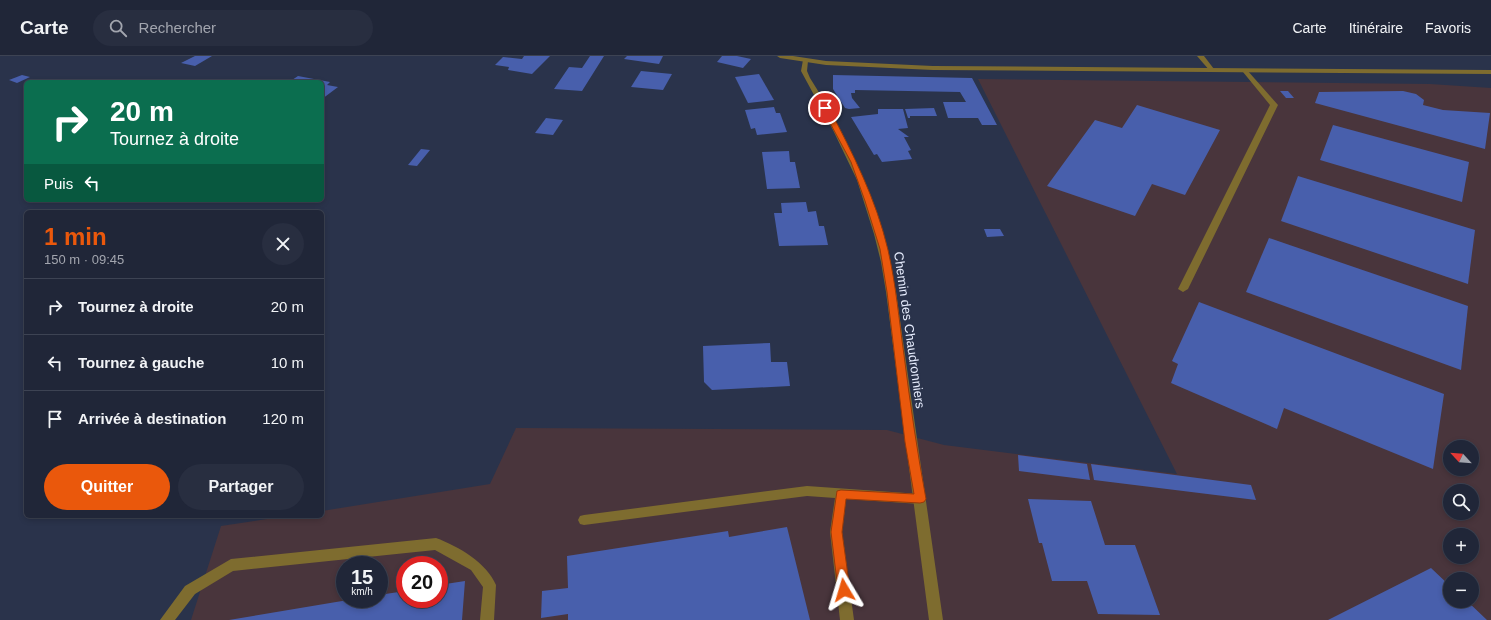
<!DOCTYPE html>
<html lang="fr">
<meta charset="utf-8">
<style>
:root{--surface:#202638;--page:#282e40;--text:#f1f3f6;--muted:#a2a5ae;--line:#3d4353;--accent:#ea580c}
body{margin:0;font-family:Helvetica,sans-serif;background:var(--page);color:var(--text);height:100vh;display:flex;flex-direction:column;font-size:15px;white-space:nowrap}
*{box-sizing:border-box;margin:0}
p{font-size:13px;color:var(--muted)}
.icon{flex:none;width:22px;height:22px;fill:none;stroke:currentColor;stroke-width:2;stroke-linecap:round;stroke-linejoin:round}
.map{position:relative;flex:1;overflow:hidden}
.details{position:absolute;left:24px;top:154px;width:300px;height:308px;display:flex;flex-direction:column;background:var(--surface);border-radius:6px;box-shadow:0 2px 6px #0003,0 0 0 1px var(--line)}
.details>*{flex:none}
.hud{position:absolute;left:24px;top:24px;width:300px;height:122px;border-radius:6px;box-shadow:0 2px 6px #0003,0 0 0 1px var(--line);background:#0b6e4f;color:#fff;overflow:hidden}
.needle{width:26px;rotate:296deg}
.fabs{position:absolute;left:1443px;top:384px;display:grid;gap:8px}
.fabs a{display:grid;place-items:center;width:36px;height:36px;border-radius:50%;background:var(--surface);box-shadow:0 2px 6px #0003,0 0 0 1px var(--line);font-size:20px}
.speed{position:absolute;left:336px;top:500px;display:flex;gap:8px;font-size:20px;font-weight:700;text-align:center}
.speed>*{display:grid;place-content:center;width:52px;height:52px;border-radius:50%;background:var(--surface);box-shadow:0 2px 6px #0003,0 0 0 1px var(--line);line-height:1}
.speed small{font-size:10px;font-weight:400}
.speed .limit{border:6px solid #d22;background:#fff;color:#111}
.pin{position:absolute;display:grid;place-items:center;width:34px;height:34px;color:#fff;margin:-17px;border:2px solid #fff;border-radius:50%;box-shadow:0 1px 4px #0007}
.me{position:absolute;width:44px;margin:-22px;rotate:353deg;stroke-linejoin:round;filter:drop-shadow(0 0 3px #0008)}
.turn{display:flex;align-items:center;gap:14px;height:84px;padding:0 20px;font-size:18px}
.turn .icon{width:52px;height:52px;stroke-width:2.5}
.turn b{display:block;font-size:28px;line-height:34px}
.then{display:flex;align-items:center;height:38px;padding:0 20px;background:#0003;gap:8px;font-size:15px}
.round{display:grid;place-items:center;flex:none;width:42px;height:42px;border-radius:21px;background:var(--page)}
.summary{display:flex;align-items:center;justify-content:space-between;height:68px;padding:0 20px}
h1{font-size:24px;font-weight:700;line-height:30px;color:var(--accent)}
.cta{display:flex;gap:8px;margin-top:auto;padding:8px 20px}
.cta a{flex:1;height:46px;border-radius:24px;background:var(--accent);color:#fff;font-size:16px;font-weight:700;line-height:46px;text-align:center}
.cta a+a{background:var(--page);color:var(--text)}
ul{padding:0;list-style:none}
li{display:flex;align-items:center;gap:12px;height:56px;padding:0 20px;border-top:1px solid var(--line)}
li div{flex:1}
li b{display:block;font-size:15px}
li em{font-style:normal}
header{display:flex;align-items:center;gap:24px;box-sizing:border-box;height:56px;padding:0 20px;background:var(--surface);border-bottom:1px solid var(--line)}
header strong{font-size:19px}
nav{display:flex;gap:22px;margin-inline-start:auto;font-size:14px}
.search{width:280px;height:36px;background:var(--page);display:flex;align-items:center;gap:10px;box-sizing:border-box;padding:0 14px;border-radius:22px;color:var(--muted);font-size:15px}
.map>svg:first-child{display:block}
.industrial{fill:#49353c;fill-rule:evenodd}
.building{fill:#485fac}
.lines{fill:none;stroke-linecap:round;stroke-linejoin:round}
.service{fill:#7e6c2f;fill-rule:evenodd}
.minor{fill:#7e6c2f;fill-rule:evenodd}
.tertiary{fill:#7e6c2f;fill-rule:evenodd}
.route{fill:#ea580c;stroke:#983908}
.labels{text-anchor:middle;stroke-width:4;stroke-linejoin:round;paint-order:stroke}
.street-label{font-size:13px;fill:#e6ecfd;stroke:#2a334b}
</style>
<header>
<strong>Carte</strong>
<div class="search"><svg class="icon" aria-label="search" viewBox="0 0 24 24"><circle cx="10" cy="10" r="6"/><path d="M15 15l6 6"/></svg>Rechercher</div>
<nav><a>Carte</a><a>Itinéraire</a><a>Favoris</a></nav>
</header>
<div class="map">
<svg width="1491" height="564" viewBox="0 0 1491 564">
<rect width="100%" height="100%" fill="#2a334b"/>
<path class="industrial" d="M978,23L1430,28L1491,32V564H191L221,470L287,460H322V455L490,428L516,372L887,374L944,389L1177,418ZM1450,391H1472V413H1450ZM1450,435H1472V457H1450ZM1450,479H1472V501H1450ZM345,509H379V543H345ZM405,509H439V543H405ZM1450,523H1472V545H1450Z"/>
<g class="building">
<path d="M195,0H212L195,10L181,7Z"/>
<path d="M524,0H550L532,18L508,14L509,11L495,9L503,1L522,3Z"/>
<path d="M590,0H604L582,35L554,33L569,11L582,12Z"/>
<path d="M627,0H663L659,8L624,3Z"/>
<path d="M722,0H737L751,3L743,12L717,6Z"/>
<path d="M641,15L672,18L663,34L631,31Z"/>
<path d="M759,18L774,44L748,47L735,21Z"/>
<path d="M22,19L30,21L17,27L9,24Z"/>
<path d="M833,19L972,22L997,69H982L978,62H948L943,46H966L960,36L855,34V37H851L852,42L860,52L849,53L845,52L833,33Z"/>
<path d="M298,20L330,26L327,29L338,31L322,43V26H289Z"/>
<path d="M1280,35H1288L1294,42H1286Z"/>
<path d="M1403,35L1416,38L1424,44L1423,49L1443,54L1490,57L1485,93L1315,47L1319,36Z"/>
<path d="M1137,49L1220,74L1185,139L1152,128L1135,160L1047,130L1095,64L1122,72Z"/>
<path d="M774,51L776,57H780L787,76L757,79L755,72L751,73L745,54Z"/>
<path d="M934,52L937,60H910V62H908L905,53Z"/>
<path d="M878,53H903L908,72L898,73L909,81H904L911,94L908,95L912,103L882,106L877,98L874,99L851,61L878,58Z"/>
<path d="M546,62L563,64L553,79L535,77Z"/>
<path d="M1333,69L1469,106L1462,146L1320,104Z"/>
<path d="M421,93L430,94L417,110L408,109Z"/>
<path d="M789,95L790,106H795L800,132L767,133L762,96Z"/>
<path d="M1298,120L1475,174L1468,228L1281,165Z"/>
<path d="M806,146L808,156L816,155L819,170H824L828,189L779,190L774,157H782L781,147Z"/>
<path d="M984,173H1000L1004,180L987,181Z"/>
<path d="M1269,182L1468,250L1461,314L1246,236Z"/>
<path d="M1199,246L1444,338L1433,413L1284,352L1277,373L1171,327L1178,308L1172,305Z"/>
<path d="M770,287L771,306H787L790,330L712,334L704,326L703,290Z"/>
<path d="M1018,399L1087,408L1090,424L1019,415Z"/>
<path d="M1091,408L1251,429L1256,444L1094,424Z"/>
<path d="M1028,443L1091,445L1105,489H1135L1160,559L1098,558L1087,525H1052L1042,487H1039Z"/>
<path d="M787,471L810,564H568V558L541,562L542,535L568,532L567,500L728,475L729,481Z"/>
<path d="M1431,512L1450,530V545H1467L1487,564H1328Z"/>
<path d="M465,525L462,564H229L354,543H379V539L405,535V543H439V529Z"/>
</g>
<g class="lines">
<g class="service">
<path d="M1243,14H1247L1278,49L1188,233L1183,236L1178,233L1270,49L1243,16Z"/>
<path d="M807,430L920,438L924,439L926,443L924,447L920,448L846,443L842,476L854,564H840L830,476L835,442L807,440L584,469L580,468L578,464L580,460L584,459Z"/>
<path d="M436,482C458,490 487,507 496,529L494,564H480L483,531L471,514L435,494L233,515L195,538L175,564H160L185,530L231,503Z"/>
</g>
<g class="minor">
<path d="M1197,0H1204L1214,13V15H1210Z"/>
<path d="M803,4L808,5L807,15L810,22C855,94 879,153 896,236L943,564H929L886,236L881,206L874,178L857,124L833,74L801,15Z"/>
</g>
<path class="tertiary" d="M777,0H793L826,5L933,10L1491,14V18L933,14L826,9L780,2Z"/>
</g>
<path class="route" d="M823,51L829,52C853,98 876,143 888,194C896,229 899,264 904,299C910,347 917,395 926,443L924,446L920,447L846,443L842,476L850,534L848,538L844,540L839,538L838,534L831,476L837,435L841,434L914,438L905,386L887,236L880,193L865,145L851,106L822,52Z"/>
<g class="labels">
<g class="street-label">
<text transform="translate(910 274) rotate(82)" y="5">Chemin des Chaudronniers</text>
</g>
</g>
</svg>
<div class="fabs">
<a><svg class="needle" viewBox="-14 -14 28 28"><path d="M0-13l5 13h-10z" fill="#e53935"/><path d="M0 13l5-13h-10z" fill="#a2a5ae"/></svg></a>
<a><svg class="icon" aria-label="search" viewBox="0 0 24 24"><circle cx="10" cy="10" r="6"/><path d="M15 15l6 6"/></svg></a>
<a>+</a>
<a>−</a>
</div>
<div class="speed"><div>15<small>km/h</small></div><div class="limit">20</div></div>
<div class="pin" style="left:825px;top:52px;background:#d93025"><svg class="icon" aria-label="arrive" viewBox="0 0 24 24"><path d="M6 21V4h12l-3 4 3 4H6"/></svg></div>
<svg class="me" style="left:844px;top:534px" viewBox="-20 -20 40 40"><path d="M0-17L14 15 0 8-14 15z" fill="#ea580c" stroke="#fff" stroke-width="4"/></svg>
<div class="hud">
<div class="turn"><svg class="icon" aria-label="right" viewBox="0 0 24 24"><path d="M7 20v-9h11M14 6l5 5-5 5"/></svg><div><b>20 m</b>Tournez à droite</div></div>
<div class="then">Puis<svg class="icon" aria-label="left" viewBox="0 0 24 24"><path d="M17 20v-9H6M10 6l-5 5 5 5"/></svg></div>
</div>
<section class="details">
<div class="summary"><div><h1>1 min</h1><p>150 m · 09:45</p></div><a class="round"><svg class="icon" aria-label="close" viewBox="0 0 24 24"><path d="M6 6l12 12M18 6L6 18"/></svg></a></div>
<ul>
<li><svg class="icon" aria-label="right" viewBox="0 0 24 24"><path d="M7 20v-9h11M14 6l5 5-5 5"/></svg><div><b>Tournez à droite</b></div><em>20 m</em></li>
<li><svg class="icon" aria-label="left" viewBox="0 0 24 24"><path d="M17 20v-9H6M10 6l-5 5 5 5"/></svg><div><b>Tournez à gauche</b></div><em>10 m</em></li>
<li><svg class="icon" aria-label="arrive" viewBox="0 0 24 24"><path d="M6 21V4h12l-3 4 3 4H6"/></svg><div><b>Arrivée à destination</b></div><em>120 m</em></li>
</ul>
<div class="cta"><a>Quitter</a><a>Partager</a></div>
</section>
</div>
